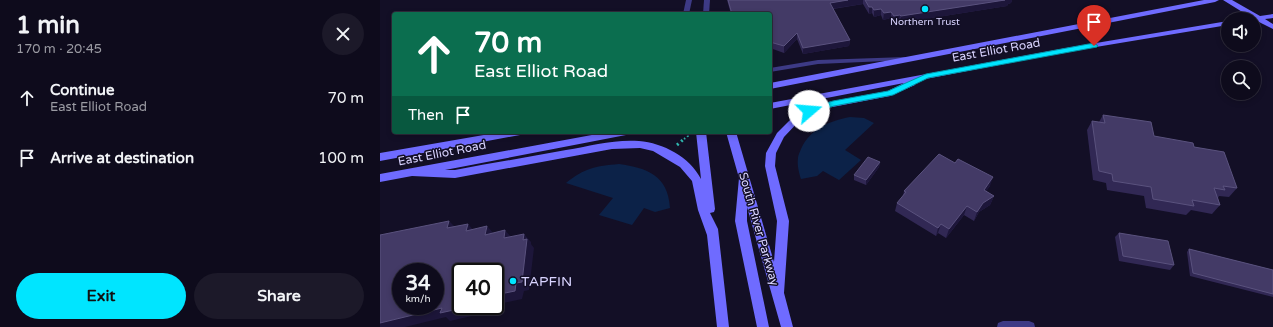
<!DOCTYPE html>
<meta charset="utf-8">
<style>
:root{--surface:#0e0b1c;--page:#1c1929;--text:#f1f3f6;--muted:#9b9ba3;--line:#2e2b3b;--accent:#00e5ff}
body{margin:0;font-family:"Varela Round",sans-serif;background:var(--page);color:var(--text);height:100vh;display:flex;flex-direction:column;font-size:15px;white-space:nowrap}
*{box-sizing:border-box;margin:0}
p{font-size:13px;color:var(--muted)}
.icon{flex:none;width:22px;height:22px;fill:none;stroke:currentColor;stroke-width:2;stroke-linecap:round;stroke-linejoin:round}
.map{position:relative;flex:1;overflow:hidden}
.panel{display:flex;flex-direction:column;background:var(--surface);width:380px}
.panel>*{flex:none}
.banner{position:absolute;left:12px;top:12px;width:380px;height:122px;border-radius:4px;box-shadow:0 2px 6px #0003,0 0 0 1px var(--line);background:#0b6e4f;color:#fff;overflow:hidden}
.fabs{position:absolute;left:841px;top:12px;display:grid;gap:8px}
.fabs a{display:grid;place-items:center;width:40px;height:40px;border-radius:50%;background:var(--surface);box-shadow:0 2px 6px #0003,0 0 0 1px var(--line);font-size:20px}
.speed{position:absolute;left:12px;top:263px;display:flex;gap:8px;font-size:20px;font-weight:700;text-align:center}
.speed>*{display:grid;place-content:center;width:52px;height:52px;border-radius:50%;background:var(--surface);box-shadow:0 2px 6px #0003,0 0 0 1px var(--line);line-height:1}
.speed small{font-size:10px;font-weight:400}
.speed .limit{border:2px solid #111;border-radius:6px;background:#fff;color:#111}
.pin{position:absolute;display:grid;place-items:center;width:34px;height:34px;color:#fff;margin:-41px -17px;border-radius:50% 50% 50% 0;rotate:-45deg;box-shadow:0 0 4px #0007}
.pin .icon{rotate:45deg}
.me{position:absolute;width:44px;margin:-22px;rotate:72deg;stroke-linejoin:round;filter:drop-shadow(0 0 3px #0008)}
.turn{display:flex;align-items:center;gap:14px;height:84px;padding:0 16px;font-size:18px}
.turn .icon{width:52px;height:52px;stroke-width:2.5}
.turn b{display:block;font-size:28px;line-height:34px}
.then{display:flex;align-items:center;height:38px;padding:0 16px;background:#0003;gap:8px;font-size:15px}
.round{display:grid;place-items:center;flex:none;width:42px;height:42px;border-radius:21px;background:var(--page)}
.summary{display:flex;align-items:center;justify-content:space-between;height:68px;padding:0 16px}
h1{font-size:24px;font-weight:800;line-height:30px}
.button{display:flex;gap:8px;margin-top:auto;padding:8px 16px}
.button a{flex:1;height:46px;border-radius:24px;background:var(--accent);color:#111;font-size:16px;font-weight:800;line-height:46px;text-align:center}
.button a+a{background:var(--page);color:var(--text)}
ul{padding:0;list-style:none}
li{display:flex;align-items:center;gap:12px;height:60px;padding:0 16px}
li div{flex:1}
li b{display:block;font-size:15px}
li em{font-style:normal}
main{display:flex;flex:1;min-height:0}
.map>svg:first-child{display:block}
.water{fill:#0c2248}
.lines{fill:none;stroke-linecap:round;stroke-linejoin:round}
.path-far1{stroke:#2fb8b0;stroke-width:2;stroke-dasharray:1.5 2.5;stroke-linecap:butt}
.path{stroke:#2fb8b0;stroke-width:3;stroke-dasharray:2 3.5;stroke-linecap:butt}
.lane{fill:#3d3a85;fill-rule:evenodd}
.street{fill:#3d3a85;fill-rule:evenodd}
.secondary{fill:#6f6bff;fill-rule:evenodd}
.wall{fill:#312854}
.shaded-wall{fill:#1d163a}
.building{fill:#433a66;stroke:#5a527e;fill-rule:evenodd}
.route{fill:#00e5ff;stroke:#0095a6}
.poi-dot{fill:#00e5ff;stroke:#130f26;stroke-width:1.5}
.labels{text-anchor:middle;stroke-width:3;stroke-linejoin:round;paint-order:stroke}
.far-poi-label{font-size:10px;fill:#d9d4ff;stroke:#130f26}
.street-label{font-size:12px;fill:#d9d4ff;stroke:#130f26}
.near-poi-label{font-size:14px;fill:#d9d4ff;stroke:#130f26;text-anchor:start}
</style>
<main>
<section class="panel">
<div class="summary"><div><h1>1 min</h1><p>170 m · 20:45</p></div><a class="round"><svg class="icon" aria-label="close" viewBox="0 0 24 24"><path d="M6 6l12 12M18 6L6 18"/></svg></a></div>
<ul>
<li><svg class="icon" aria-label="ahead" viewBox="0 0 24 24"><path d="M12 20V5M6 11l6-6 6 6"/></svg><div><b>Continue</b><p>East Elliot Road</p></div><em>70 m</em></li>
<li><svg class="icon" aria-label="arrive" viewBox="0 0 24 24"><path d="M6 21V4h12l-3 4 3 4H6"/></svg><div><b>Arrive at destination</b></div><em>100 m</em></li>
</ul>
<div class="button"><a>Exit</a><a>Share</a></div>
</section>
<div class="map">
<svg width="893" height="327" viewBox="0 0 893 327">
<rect width="100%" height="100%" fill="#130f26"/>
<g class="water">
<path d="M470,117L484,118L494,123L465,150L481,160L459,180L443,171L437,176L421,179C419,173 417,165 418,158C418,155 420,152 421,149C430,129 449,121 470,117Z"/>
<path d="M239,164C267,168 288,175 290,208L275,212L264,208L252,225L219,215L233,198L186,183C205,168 215,166 239,164Z"/>
</g>
<g class="lines">
<g class="path-far1">
<path d="M306,132L308,137"/>
<path d="M304,139L307,137"/>
</g>
<path class="path" d="M297,145L305,138"/>
<g class="lane">
<path d="M306,0H312L309,14H303Z"/>
<path d="M324,0H330L329,14H323Z"/>
<path d="M526,57L528,58V60L438,64L390,72V68L438,60Z"/>
</g>
<path class="street" d="M623,321H649L654,323L655,327H617L618,323Z"/>
<g class="secondary">
<path d="M824,0H839L835,2L390,89V83Z"/>
<path d="M843,0H852L880,16L893,14V18L885,19L893,24V29L877,21H874V19H871L872,18Z"/>
<path d="M848,21V25L686,52L535,81V85L510,96L442,109L421,119L404,137L396,153L395,166L409,221L404,293L413,327H401L367,207V221L389,327H377L355,221L359,178L346,132H356L394,262L397,221L385,166L386,153L397,133L415,115L437,104L508,91L524,83L390,109V103L686,48Z"/>
<path d="M121,132H145L140,135L0,161V153Z"/>
<path d="M228,132H251L246,135L65,170H75C112,163 149,157 186,150C210,146 235,139 259,141C283,143 310,157 321,179L316,132H326L335,209L334,212L330,213L338,229L349,327H337L327,235L318,210L312,181L300,167L273,151L260,148L232,149L75,178L32,176L0,182V174Z"/>
</g>
</g>
<g class="wall">
<path d="M347,0H632L631,3L628,4L627,6L520,23L519,21L513,22L511,18L503,20L501,15L494,17L492,13L489,14L483,4L453,9L470,40L469,46L423,54L417,39L404,53L390,48V14H351Z"/>
<path d="M723,115L774,136L814,147L857,188L849,197L839,196L838,198L840,205L832,214L811,210L806,215L766,208L764,196L727,190L726,183L713,180L707,130L712,121L719,122Z"/>
<path d="M500,162L499,167L486,185L474,180V175Z"/>
<path d="M610,186L606,191L614,196L610,205L599,212L594,221L584,215L566,238L558,233L556,236L515,211L517,203L523,196L524,191Z"/>
<path d="M739,233L794,265L790,270L739,261L735,237Z"/>
<path d="M809,249L893,270V297L810,276L807,252Z"/>
</g>
<g class="shaded-wall">
<path d="M468,0H483V4L450,9V3Z"/>
<path d="M625,0H632L631,3L628,4L627,6L520,23L521,16Z"/>
<path d="M489,7H492V13L489,14Z"/>
<path d="M501,9V15L494,17V10Z"/>
<path d="M511,12V18L503,20L504,13Z"/>
<path d="M520,15L519,21L513,22L514,16Z"/>
<path d="M417,33V39L404,53V46Z"/>
<path d="M470,40L469,46L423,54V48Z"/>
<path d="M500,162L499,167L486,185V180Z"/>
<path d="M613,177L610,186L600,199L604,190Z"/>
<path d="M614,196L610,205L599,212L594,221L597,212L603,203Z"/>
<path d="M587,206L584,215L566,238L569,229Z"/>
<path d="M69,221L78,230L67,228Z"/>
<path d="M88,224L96,233L86,231Z"/>
<path d="M561,224L558,233L556,236L558,228Z"/>
<path d="M107,226L115,235H105Z"/>
<path d="M125,230L133,239L124,238Z"/>
<path d="M144,234L151,242V244L154,248L149,290L144,291L142,299L123,303L122,309L70,321L66,317L25,327H0V323L62,308L92,306H115V295Z"/>
</g>
<g class="building">
<path d="M348,0H468L450,3L470,40L423,48L417,33L404,46L390,42V14H352Z"/>
<path d="M485,0H625L521,16L520,15L514,16L511,12L504,13L501,9L494,10L492,7H489Z"/>
<path d="M723,115L771,122L774,136L813,143L814,147L844,152L857,188L843,186L845,190L834,188L840,205L812,200L814,206L773,199L771,187L733,181L732,174L719,171L712,121L725,123Z"/>
<path d="M559,154L575,163L578,159L613,177L604,190L614,196L603,203L597,212L587,206L569,229L561,224L558,228L517,203L526,192L524,191Z"/>
<path d="M488,157L500,162L486,180L474,175Z"/>
<path d="M69,221L67,228L88,224L86,231L107,226L105,235L125,230L124,238L144,234L143,240L147,239L142,282L136,283L135,291L115,295V272H81V306H92L60,313L62,308L0,323V235ZM21,272H55V306H21Z"/>
<path d="M739,233L788,241L794,265L743,256Z"/>
<path d="M809,249L893,270V294L813,273Z"/>
</g>
<path class="route" d="M714,43L718,46L717,47L548,78L513,95L454,106L429,114L425,111L426,109L453,101L508,91L546,74Z"/>
<g class="poi-dot">
<circle cx="545" cy="9" r="4"/>
<circle cx="133" cy="281" r="4"/>
</g>
<g class="labels">
<g class="far-poi-label">
<text x="545" y="25">Northern Trust</text>
</g>
<g class="street-label">
<text transform="translate(616 50) rotate(-10)" y="4">East Elliot Road</text>
<text transform="translate(62 153) rotate(-11)" y="4">East Elliot Road</text>
<text transform="translate(379 229) rotate(74)" y="4">South River Parkway</text>
</g>
<g class="near-poi-label">
<text x="141" y="286">TAPFIN</text>
</g>
</g>
</svg>
<div class="fabs">
<a><svg class="icon" aria-label="sound" viewBox="0 0 24 24"><path d="M4 9h4l5-4v14l-5-4H4zM17 9q2 3 0 6"/></svg></a>
<a><svg class="icon" aria-label="search" viewBox="0 0 24 24"><circle cx="10" cy="10" r="6"/><path d="M15 15l6 6"/></svg></a>
</div>
<div class="speed"><div>34<small>km/h</small></div><div class="limit">40</div></div>
<div class="pin" style="left:714px;top:46px;background:#d93025"><svg class="icon" aria-label="arrive" viewBox="0 0 24 24"><path d="M6 21V4h12l-3 4 3 4H6"/></svg></div>
<svg class="me" style="left:429px;top:111px" viewBox="-20 -20 40 40"><circle r="19" fill="#fff"/><path d="M0-13L10 11 0 6-10 11z" fill="#00e5ff"/></svg>
<div class="banner">
<div class="turn"><svg class="icon" aria-label="ahead" viewBox="0 0 24 24"><path d="M12 20V5M6 11l6-6 6 6"/></svg><div><b>70 m</b>East Elliot Road</div></div>
<div class="then">Then<svg class="icon" aria-label="arrive" viewBox="0 0 24 24"><path d="M6 21V4h12l-3 4 3 4H6"/></svg></div>
</div>
</div>
</main>
